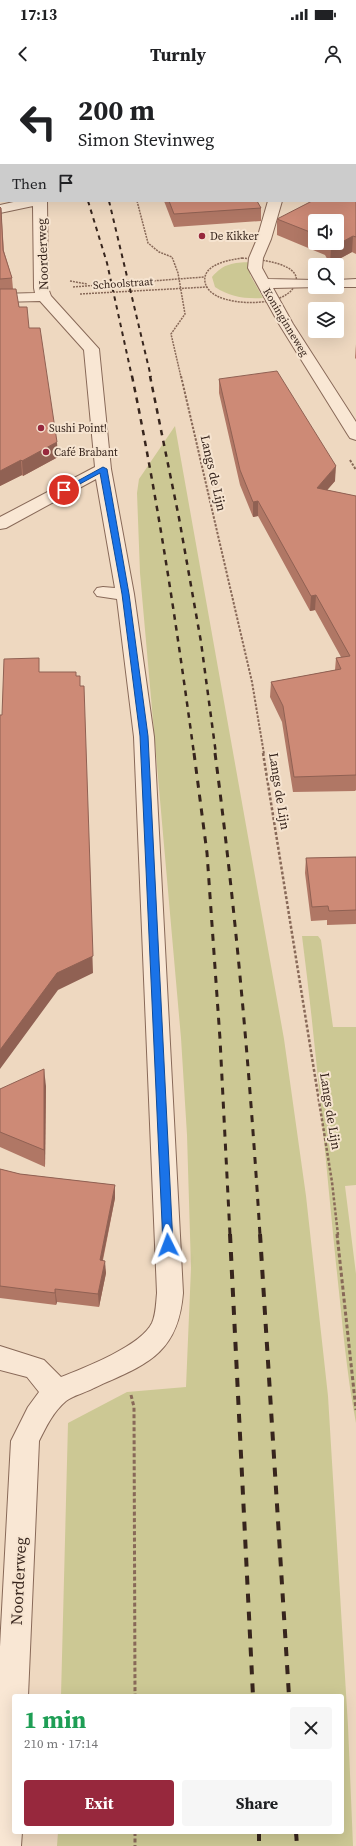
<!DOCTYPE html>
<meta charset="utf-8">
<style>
:root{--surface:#fff;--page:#f6f6f6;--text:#202124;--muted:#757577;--accent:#97283d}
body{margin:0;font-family:"Source Serif 4",serif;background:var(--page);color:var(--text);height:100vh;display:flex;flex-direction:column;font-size:15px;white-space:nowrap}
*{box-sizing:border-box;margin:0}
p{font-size:13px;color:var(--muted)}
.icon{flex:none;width:22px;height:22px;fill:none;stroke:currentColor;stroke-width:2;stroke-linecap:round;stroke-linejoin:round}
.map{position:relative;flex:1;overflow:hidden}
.drawer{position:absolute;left:12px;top:1614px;width:332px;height:140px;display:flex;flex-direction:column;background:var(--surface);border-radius:4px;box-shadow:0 4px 16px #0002}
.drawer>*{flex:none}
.banner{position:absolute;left:0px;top:0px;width:356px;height:122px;box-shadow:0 4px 16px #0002;background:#fff;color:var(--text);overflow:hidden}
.buttons{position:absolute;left:308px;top:134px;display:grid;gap:8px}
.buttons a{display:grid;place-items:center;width:36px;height:36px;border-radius:4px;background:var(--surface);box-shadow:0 4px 16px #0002;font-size:20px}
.pin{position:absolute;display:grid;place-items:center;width:34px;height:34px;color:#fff;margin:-17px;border:2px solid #fff;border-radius:50%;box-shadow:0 1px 4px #0007}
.me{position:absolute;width:44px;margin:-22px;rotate:357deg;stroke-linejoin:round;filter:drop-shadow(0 0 3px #0008)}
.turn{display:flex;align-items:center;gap:14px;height:84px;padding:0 12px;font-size:18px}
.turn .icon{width:52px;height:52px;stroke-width:2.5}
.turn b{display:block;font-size:28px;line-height:34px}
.then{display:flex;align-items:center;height:38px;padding:0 12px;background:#0003;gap:8px;font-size:15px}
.round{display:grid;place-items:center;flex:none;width:42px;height:42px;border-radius:4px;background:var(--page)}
.overview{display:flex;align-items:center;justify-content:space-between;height:68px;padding:0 12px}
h1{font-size:24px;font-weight:700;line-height:30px;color:#1e9e55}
.cta{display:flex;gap:8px;margin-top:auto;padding:8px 12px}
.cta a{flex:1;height:46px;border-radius:4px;background:var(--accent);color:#fff;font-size:16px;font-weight:700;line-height:46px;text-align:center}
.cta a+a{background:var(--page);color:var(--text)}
.status{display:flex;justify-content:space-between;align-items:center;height:28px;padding:0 20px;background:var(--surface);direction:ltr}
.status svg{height:11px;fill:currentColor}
header{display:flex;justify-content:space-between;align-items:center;height:52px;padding:0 12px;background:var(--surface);font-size:18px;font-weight:700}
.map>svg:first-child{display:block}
.green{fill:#ccc894}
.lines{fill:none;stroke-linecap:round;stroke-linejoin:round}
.minor-casing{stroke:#886958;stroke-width:2}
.path-far3{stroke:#886958;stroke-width:1.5;stroke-dasharray:2 1;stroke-linecap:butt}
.path-far2{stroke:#886958;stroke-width:2;stroke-dasharray:2.5 1.5;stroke-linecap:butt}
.path-far1{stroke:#886958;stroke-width:2.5;stroke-dasharray:3 2;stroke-linecap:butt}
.path{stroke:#886958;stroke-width:3;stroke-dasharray:4 2.5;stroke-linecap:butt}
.minor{fill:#f9e7d4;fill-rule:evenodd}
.rail-far3{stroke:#37251d;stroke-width:2;stroke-dasharray:4.5 4.5;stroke-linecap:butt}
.rail-far2{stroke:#37251d;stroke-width:2.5;stroke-dasharray:5.5 5.5;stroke-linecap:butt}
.rail-far1{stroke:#37251d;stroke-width:3;stroke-dasharray:7 7;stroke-linecap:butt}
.rail{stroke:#37251d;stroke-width:4;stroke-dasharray:9 9;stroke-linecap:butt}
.wall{fill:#b07765;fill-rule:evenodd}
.shaded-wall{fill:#906153}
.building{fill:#cd8a76;stroke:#906153}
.route{fill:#1a73e8;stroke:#114b97}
.poi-dot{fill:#97283d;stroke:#f6e4d0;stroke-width:1.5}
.labels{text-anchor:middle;stroke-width:4;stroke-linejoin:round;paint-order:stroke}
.far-poi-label{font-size:11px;fill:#37251d;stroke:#f6e4d0;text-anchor:start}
.far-street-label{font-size:11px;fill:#37251d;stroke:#f6e4d0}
.street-label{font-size:13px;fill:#37251d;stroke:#f6e4d0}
.near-street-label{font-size:16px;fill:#37251d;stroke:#f6e4d0}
</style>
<div class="status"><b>17:13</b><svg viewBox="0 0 49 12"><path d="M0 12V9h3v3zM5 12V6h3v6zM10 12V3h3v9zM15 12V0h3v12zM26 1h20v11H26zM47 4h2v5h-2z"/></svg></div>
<header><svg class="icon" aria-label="back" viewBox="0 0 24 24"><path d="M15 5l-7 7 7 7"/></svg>Turnly<svg class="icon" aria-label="person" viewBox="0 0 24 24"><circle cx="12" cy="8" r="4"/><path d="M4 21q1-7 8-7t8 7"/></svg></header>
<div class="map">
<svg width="356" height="1766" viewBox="0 0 356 1766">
<rect width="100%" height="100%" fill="#eed8c0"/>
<g class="green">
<path d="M250,182V195L263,218C245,219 230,217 215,207L212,197C224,183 233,183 250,182Z"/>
<path d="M175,346L284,959L306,1116L328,1316L348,1646L353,1766H57L58,1752H342V1616H61L68,1343L127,1312L186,1307L191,1188L187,1055L181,958L140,493L137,413L139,399Z"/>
<path d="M302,856H318L321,860L333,947H356V1105L345,1106L356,1194V1343C346,1291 342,1237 336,1184C325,1075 316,965 302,856Z"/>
</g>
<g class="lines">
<g class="minor-casing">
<g id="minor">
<path d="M0,15L1,16V26L0,25Z"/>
<path d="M18,121H47L48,208L51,216L99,269L111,389L134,514L154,657L183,1213C178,1276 144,1285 94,1308C85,1313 74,1315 66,1321C53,1332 46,1347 39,1361L28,1616H14V1752H22L21,1766H0V1567L11,1361L28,1327L39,1312L27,1297L0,1290V1266L44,1280L61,1297C84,1288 141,1266 152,1243C156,1234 156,1223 157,1213L134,657L117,519L97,516L94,512L97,508L103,507L115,508L96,399L6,448L0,449V437L95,387L84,270L40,221L0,222V214L35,213L34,208L33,126L0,133V125Z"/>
<path d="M268,121H282L271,159L263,178L262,188L268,199L315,200V207H320L273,208L293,244L356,342V360L350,358L348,355L279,244L248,188L249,178L257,159Z"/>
<path d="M356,199V207H332H337V200Z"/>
</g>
</g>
<g class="path-far3">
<path d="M137,121L148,163L159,172L172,177L178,193L185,234L171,254L181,297"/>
<path d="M242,178C256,179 308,183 294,207C282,227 234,225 217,216C211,213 206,208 205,202C202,184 230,180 242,178Z"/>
<path d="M70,201L87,204"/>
<path d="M73,207L204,197"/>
<path d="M80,214L207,207"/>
</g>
<g class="path-far2">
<path d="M181,296L252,602L264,674"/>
<path d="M350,380L356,390"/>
</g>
<path class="path-far1" d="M263,673L332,1102L338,1155"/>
<g class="path">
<path d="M337,1154L356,1330"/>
<path d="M131,1315L134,1327L135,1616"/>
<path d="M135,1752V1766"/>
</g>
<use href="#minor" class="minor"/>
<g class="rail-far3">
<path d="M88,121L107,183L132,297"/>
<path d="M109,121L151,297"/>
</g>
<g class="rail-far2">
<path d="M132,296C158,421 177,548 194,674"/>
<path d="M150,296L179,438L201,562L216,674"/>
</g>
<g class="rail-far1">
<path d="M194,673L207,773L220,959L230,1155"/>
<path d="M215,673C236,833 250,994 260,1155"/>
</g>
<g class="rail">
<path d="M230,1154L253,1616"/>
<path d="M260,1154L289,1616"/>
<path d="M259,1752V1766"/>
<path d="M296,1752L297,1766"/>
</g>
</g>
<g class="wall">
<path d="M140,0H356V19H355V1H140Z"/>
<path d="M355,50V60L356,61V174L352,172L330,184L325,175L277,155V139L355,121ZM315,141L337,163H315Z"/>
<path d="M164,121H257L261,128V141L174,147Z"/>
<path d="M0,127L1,128L4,171L12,198L13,209L19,227L29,248L58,377L23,396L22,395L0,406Z"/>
<path d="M356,264V279L355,278Z"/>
<path d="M219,299L335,401L327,410L356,416V710L355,711L293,712L282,642L270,617L271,602L335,590L336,578L341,577L315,530L310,531L258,436L253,437L240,405L219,313Z"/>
<path d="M356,777V844L327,845V840L311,841L305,793L306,778Z"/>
<path d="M46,1006L45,1087L0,1067V1009Z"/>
<path d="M0,1089L20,1094L115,1105V1118L103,1180L106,1193L99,1227L57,1222L56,1225L0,1218Z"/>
</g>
<g class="shaded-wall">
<path d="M353,156L352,172L330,184L331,168Z"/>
<path d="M57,362L58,377L23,396L22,381Z"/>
<path d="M21,380L22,395L0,406V391Z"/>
<path d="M336,386L335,401L316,423L317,408Z"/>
<path d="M258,421V436L253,437V422Z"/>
<path d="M316,515L315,530L310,531L311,516Z"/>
<path d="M84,623L93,893L58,910L0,989V970Z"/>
<path d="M44,989L46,1006L45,1087L44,1070Z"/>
<path d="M115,1105V1118L100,1192V1180Z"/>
<path d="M105,1181L106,1193L99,1227L98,1214Z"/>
<path d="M55,1209L57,1222L56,1225L55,1213Z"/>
</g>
<g class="building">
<path d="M143,0H356V7H355V1H143Z"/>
<path d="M355,60L356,61V86L355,85Z"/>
<path d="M356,97V157L353,156L331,168L329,163H337V141H315V154L277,139L312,121H355V98Z"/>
<path d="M169,121H257L261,128L174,134Z"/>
<path d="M0,127L1,128L3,170L12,198L0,199Z"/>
<path d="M0,209H16L19,227H27L29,248H40L57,362L22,381L21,380L0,391Z"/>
<path d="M277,291L336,386L317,408L356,416V695L294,697L283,626L271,602L341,589L336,578L350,576L316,515L311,516L258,421L253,422L240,390L219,299Z"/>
<path d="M39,578V592H76V596H80V606H84L93,876L57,893L0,970V635H2L4,579Z"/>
<path d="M356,777V830L329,831L328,826L312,827L306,778Z"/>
<path d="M44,989V1070L0,1052V1009Z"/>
<path d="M0,1089L20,1094L115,1105L100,1180L105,1181L98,1214L55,1209V1213L0,1206Z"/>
</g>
<path class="route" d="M103,387L107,389L129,514L148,656L173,1165L172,1169L168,1170L164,1169L163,1165L140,656L122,514L100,393L67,411L61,410Z"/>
<g class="poi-dot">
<circle cx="202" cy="156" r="4"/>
<circle cx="41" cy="348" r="4"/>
<circle cx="46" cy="372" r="4"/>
</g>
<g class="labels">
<g class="far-poi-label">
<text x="210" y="160">De Kikker</text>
<text x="49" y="352">Sushi Point!</text>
<text x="54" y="376">Café Brabant</text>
</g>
<g class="far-street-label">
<text transform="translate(123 203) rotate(-4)" y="4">Schoolstraat</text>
<text transform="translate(286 242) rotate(59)" y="4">Koninginneweg</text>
</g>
<g class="street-label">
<text transform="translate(42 174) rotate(-92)" y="5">Noorderweg</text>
<text transform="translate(214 393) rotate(77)" y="5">Langs de Lijn</text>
<text transform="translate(280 711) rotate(81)" y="5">Langs de Lijn</text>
<text transform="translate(331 1031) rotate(81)" y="5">Langs de Lijn</text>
</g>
<g class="near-street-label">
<text transform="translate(18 1501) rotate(-87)" y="6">Noorderweg</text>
</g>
</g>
</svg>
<div class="buttons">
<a><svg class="icon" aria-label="sound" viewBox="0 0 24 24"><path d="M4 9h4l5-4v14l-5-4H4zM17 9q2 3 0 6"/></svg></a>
<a><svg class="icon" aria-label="search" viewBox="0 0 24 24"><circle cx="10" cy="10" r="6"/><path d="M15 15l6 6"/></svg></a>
<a><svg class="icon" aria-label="layers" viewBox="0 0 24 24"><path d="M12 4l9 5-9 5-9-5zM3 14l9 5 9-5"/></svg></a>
</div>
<div class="pin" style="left:64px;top:410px;background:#d93025"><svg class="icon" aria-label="arrive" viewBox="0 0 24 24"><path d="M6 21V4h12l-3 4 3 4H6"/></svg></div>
<svg class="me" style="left:168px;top:1165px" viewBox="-20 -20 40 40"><path d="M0-17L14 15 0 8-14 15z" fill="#1a73e8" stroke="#fff" stroke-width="4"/></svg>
<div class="banner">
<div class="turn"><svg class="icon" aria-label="left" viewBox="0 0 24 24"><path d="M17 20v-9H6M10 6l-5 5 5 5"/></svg><div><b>200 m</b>Simon Stevinweg</div></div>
<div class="then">Then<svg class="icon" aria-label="arrive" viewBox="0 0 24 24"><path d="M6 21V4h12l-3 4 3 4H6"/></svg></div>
</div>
<section class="drawer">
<div class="overview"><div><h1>1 min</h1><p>210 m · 17:14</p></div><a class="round"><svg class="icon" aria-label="close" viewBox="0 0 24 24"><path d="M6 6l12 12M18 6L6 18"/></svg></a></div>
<div class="cta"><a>Exit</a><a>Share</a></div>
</section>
</div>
